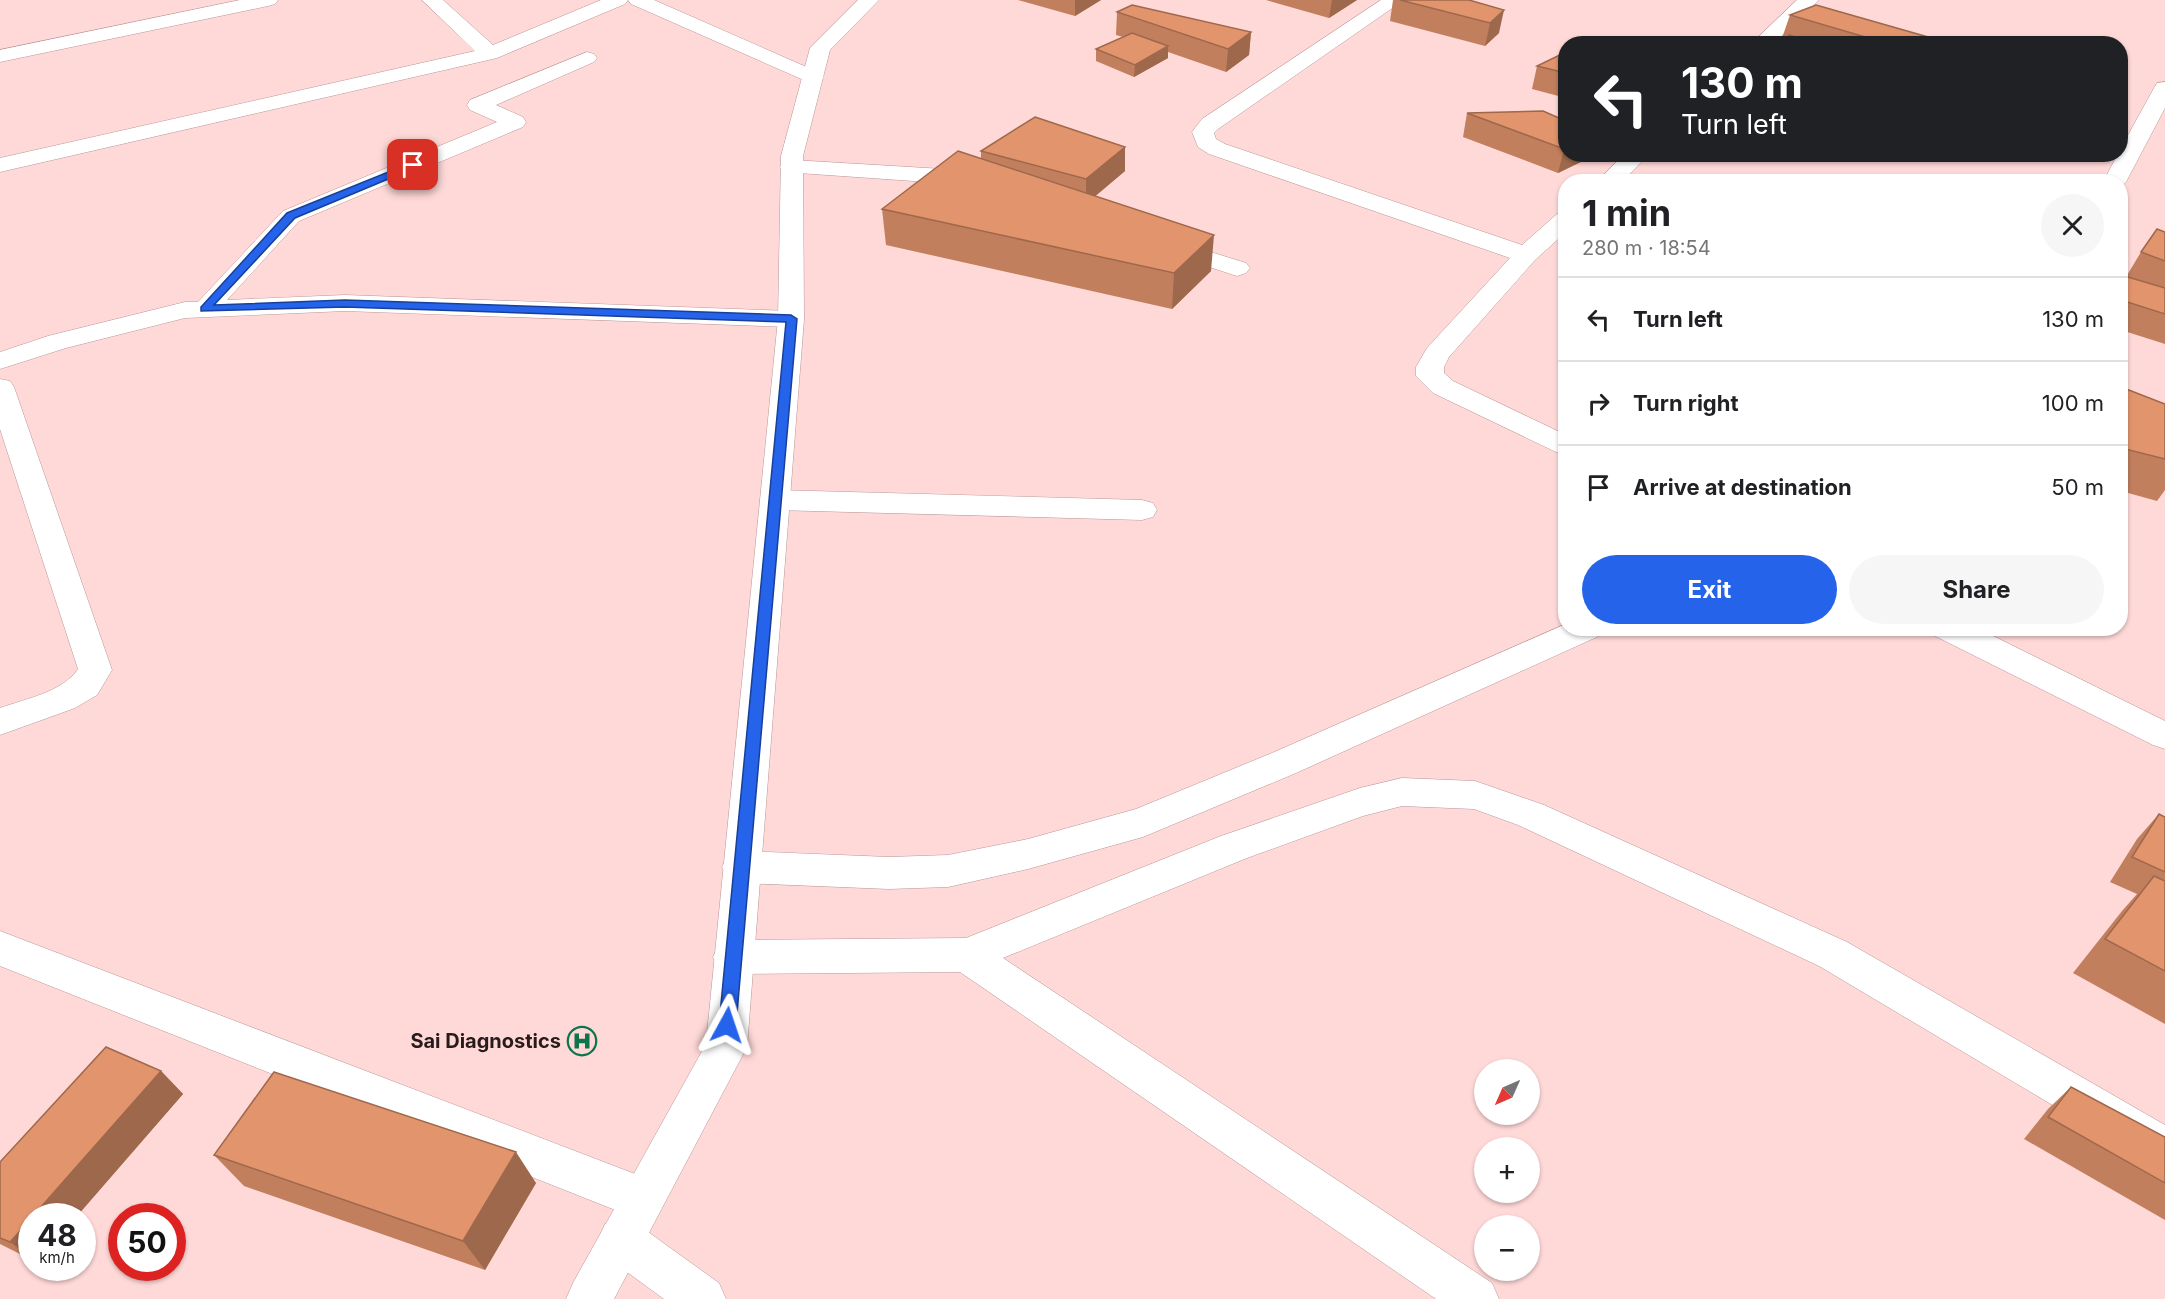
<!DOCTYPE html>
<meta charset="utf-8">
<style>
:root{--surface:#fff;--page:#f6f6f6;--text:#202124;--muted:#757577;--line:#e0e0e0;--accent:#2563eb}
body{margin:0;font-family:Inter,sans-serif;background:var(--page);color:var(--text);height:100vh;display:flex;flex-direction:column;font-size:22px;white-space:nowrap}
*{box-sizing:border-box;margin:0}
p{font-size:20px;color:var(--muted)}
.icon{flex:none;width:33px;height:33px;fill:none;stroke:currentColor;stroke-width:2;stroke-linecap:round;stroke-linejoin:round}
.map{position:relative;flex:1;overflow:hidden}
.sheet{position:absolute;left:1558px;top:174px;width:570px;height:462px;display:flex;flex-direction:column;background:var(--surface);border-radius:24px;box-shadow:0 2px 4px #0004}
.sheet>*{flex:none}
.banner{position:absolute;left:1558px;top:36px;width:570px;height:126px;border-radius:24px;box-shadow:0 2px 4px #0004;background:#202124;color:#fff;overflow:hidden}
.needle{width:39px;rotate:225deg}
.buttons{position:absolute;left:1474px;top:1059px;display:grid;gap:12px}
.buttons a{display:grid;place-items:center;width:66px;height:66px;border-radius:50%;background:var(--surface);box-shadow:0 2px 4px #0004;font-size:30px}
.speed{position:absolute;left:18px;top:1203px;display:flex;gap:12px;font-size:30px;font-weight:700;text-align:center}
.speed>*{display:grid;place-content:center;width:78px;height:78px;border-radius:50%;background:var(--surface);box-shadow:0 2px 4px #0004;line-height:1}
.speed small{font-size:15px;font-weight:400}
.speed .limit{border:9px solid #d22;background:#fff;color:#111}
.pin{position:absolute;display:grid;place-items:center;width:51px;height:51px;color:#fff;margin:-26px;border-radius:12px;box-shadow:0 3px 9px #0006}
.me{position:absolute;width:66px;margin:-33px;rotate:5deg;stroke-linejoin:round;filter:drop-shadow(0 0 4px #0008)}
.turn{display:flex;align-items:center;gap:21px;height:126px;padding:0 24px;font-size:27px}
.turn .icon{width:78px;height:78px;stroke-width:2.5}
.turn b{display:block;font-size:42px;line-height:51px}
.round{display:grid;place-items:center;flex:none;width:63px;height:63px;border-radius:32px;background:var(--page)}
.summary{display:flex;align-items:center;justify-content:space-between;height:102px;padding:0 24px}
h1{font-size:36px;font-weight:700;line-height:45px}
.button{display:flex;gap:12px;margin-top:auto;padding:12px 24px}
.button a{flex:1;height:69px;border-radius:36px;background:var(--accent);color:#fff;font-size:24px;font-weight:700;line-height:69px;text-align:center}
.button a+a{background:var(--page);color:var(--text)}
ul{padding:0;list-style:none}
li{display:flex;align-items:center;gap:18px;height:84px;padding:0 24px;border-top:2px solid var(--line)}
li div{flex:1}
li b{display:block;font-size:22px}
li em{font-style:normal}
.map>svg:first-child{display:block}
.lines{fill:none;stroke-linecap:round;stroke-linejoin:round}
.minor-casing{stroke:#b99695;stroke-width:1}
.major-casing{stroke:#b99695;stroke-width:1}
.minor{fill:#fff;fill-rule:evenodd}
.major{fill:#fff;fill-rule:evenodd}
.wall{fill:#c27f5d}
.shaded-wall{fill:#9e684c}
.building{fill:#e2946c;stroke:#9e684c;stroke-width:1.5}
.route{fill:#2563eb;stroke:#184099;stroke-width:1.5}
.labels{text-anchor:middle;stroke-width:6;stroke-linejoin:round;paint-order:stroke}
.near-poi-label{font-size:20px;font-weight:bold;fill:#281b1b;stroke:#ffd9d8;text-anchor:end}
</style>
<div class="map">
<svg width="2165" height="1299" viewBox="0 0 2165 1299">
<rect width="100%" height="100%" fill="#ffd9d8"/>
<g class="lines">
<g class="minor-casing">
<g id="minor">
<path d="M240,0H278L275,4L268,6L0,62V50Z"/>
<path d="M422,0H443L493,45L601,0H628L625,4L497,58L0,172V158L475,51Z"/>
<path d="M628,0H654L820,73L824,77L820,81L813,83L806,81L631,4Z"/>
<path d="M1381,0H1404L1218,129L1214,133L1216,139L1225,144L1522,245L1557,214L1566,212V232L1535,260L1449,357L1444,367V373L1453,381L1566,435V455L1556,452L1433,393L1416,376V367L1427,348L1510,258L1209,154L1198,147L1192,132L1202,119Z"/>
<path d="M1797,0H1819L1773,44H1751Z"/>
<path d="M587,52L594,54L597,58L594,62L496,105L523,117L526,122L523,127L299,221L227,300L345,295L791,311L800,313L804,319L800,325L791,327L345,311L185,318L66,348L0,369V352L48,336L185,302H198L283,211L497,122L470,110L467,105L470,100Z"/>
<path d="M2165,82V108L2126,182L2121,187V182H2103L2118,154H2121V148L2154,88L2157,83Z"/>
<path d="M1624,154H1649L1622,182H1597Z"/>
<path d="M792,160L960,170L980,176L984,181L980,186L972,188L957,184L784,172L780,167L784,162Z"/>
<path d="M1169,239L1246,263L1250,268L1246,273L1237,276L1160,251L1157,246L1160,241Z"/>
<path d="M0,379L10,381L14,387L112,670L97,695L75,708L0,735V708C25,699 63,692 78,669L0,429Z"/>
<path d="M775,490L1142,500L1153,503L1157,510L1153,517L1142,520L775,510L764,507L760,500L764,493Z"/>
<path d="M1566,624V628H1603L1599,636L1296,773L1143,837L1028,869L948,887L889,889L741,883L728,878L722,867L728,856L741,851L889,857L948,855L1028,839L1136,809L1272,753Z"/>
<path d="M1931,628H1977L2165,721V749L2153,745L1935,636Z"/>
<path d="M1402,778L1475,781L1544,805L1847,942L2165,1125V1169L2150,1163L1819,966L1518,825L1474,809L1402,806L1363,816L1247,858L1003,958L1492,1283L1499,1299H1436L960,972L733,974L719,969L713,957L719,945L733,940L966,938L1221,836L1360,788Z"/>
<path d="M0,931L643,1177L659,1184L665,1199L659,1214L643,1221L0,966Z"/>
<path d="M621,1217L637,1224L719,1283L726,1299H664L605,1256L598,1240L605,1224Z"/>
</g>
</g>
<g class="major-casing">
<path id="major" d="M858,0H879L830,50L803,156L804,319L747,1047L614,1299H566L573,1283L706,1044L778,319L781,156L810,48Z"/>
</g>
<use href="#minor" class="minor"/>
<use href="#major" class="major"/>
</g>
<g class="wall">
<path d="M1018,0H1101L1075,16Z"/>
<path d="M1266,0H1357L1329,18Z"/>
<path d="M1393,0H1469L1499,33L1485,46L1390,21Z"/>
<path d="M1117,12L1251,32L1249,55L1226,72L1168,52V58L1134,77L1096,61V49L1123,37L1116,35Z"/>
<path d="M1790,15L1935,39L1933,44H1786L1787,40L1782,38Z"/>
<path d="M1566,52V98L1532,89L1537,66Z"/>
<path d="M1467,113L1566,121V154H1590L1589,158L1558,173L1463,137Z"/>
<path d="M1125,147V171L1095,196L1211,271L1172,309L886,245L882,209L981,159V151Z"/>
<path d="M2165,232V344L2121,330V275L2126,277L2141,252Z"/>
<path d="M2121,387L2165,404V490L2157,501L2121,491Z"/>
<path d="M2159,814L2165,817V1024L2073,973L2122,911L2137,894L2110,882L2137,839Z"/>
<path d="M161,1071L183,1094L77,1216H32V1260L0,1244V1162Z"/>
<path d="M2071,1087L2165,1137V1220L2024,1139L2048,1109Z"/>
<path d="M214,1155L536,1183L485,1270L244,1186Z"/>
</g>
<g class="shaded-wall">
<path d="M1075,0H1101L1075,16Z"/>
<path d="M1332,0H1357L1329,18Z"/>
<path d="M1504,10L1499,33L1485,46L1490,23Z"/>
<path d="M1251,32L1249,55L1226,72L1228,49Z"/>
<path d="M1168,46V58L1134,77L1135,65Z"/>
<path d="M1125,147V171L1086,204V179Z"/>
<path d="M1566,148V154H1590L1589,158L1558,173L1564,149Z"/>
<path d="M1214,235L1211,271L1172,309L1174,273Z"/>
<path d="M161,1071L183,1094L77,1216H33Z"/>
<path d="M516,1152L536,1183L485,1270L463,1241Z"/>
<path d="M32,1218V1258L10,1242Z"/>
</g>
<g class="building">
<path d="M1400,0H1469L1504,10L1490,23Z"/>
<path d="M1132,5L1251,32L1228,49L1117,12Z"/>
<path d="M1816,5L1935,39L1931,44H1889L1790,15Z"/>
<path d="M1132,33L1168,46L1135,65L1096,49Z"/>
<path d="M1789,35L1819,44H1790Z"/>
<path d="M1566,52V73L1537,66Z"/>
<path d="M1543,111L1566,121V148L1564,149L1467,113Z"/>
<path d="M1035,117L1125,147L1086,179L981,151Z"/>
<path d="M958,151L1214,235L1174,273L882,209Z"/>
<path d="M2157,229L2165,232V261L2141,252Z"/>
<path d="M2121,275L2165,288V314L2121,300Z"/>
<path d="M2121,387L2165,404V459L2121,448Z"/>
<path d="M2159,814L2165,817V872L2132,857Z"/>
<path d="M2154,876L2165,881V971L2105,939Z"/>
<path d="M106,1047L161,1071L33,1216H32V1218L10,1242L0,1238V1162Z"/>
<path d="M274,1072L516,1152L463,1241L214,1155Z"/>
<path d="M2071,1087L2165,1137V1183L2048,1117Z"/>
</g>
<path class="route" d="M413,162L417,163V167L295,218L214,305L345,300L791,315L797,319L736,1025L733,1030L727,1033L721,1030L719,1025L786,322L345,307L201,311V307L287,213Z"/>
<defs>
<g id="hospital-ring" transform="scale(1.5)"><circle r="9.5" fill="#ffd9d8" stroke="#0e744b" stroke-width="1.5"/><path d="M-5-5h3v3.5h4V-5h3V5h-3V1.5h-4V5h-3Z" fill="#0e744b"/></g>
</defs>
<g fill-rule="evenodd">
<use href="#hospital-ring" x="582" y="1041"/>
</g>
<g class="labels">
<g class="near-poi-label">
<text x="561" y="1048">Sai Diagnostics</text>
</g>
</g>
</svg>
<div class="buttons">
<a><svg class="needle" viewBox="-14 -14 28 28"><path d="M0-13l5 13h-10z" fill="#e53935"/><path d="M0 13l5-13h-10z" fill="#757577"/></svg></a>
<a>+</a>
<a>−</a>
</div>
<div class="speed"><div>48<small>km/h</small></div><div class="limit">50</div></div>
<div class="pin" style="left:413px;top:165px;background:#d93025"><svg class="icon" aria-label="arrive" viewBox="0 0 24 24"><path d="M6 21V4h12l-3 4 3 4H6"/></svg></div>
<svg class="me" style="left:727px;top:1025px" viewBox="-20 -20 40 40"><path d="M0-17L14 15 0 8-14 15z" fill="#2563eb" stroke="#fff" stroke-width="4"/></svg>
<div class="banner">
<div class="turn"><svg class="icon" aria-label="left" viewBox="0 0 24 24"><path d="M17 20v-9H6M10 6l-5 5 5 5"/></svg><div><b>130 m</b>Turn left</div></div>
</div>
<section class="sheet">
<div class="summary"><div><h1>1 min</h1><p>280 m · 18:54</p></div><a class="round"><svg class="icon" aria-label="close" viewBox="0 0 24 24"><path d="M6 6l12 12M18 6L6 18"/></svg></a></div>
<ul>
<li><svg class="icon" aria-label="left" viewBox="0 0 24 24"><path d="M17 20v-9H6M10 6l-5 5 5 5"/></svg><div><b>Turn left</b></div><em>130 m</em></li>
<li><svg class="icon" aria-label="right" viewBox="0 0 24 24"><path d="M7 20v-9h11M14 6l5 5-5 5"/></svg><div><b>Turn right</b></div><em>100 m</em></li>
<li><svg class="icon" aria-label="arrive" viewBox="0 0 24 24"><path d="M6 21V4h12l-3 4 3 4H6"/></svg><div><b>Arrive at destination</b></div><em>50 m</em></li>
</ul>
<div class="button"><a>Exit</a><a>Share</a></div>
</section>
</div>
